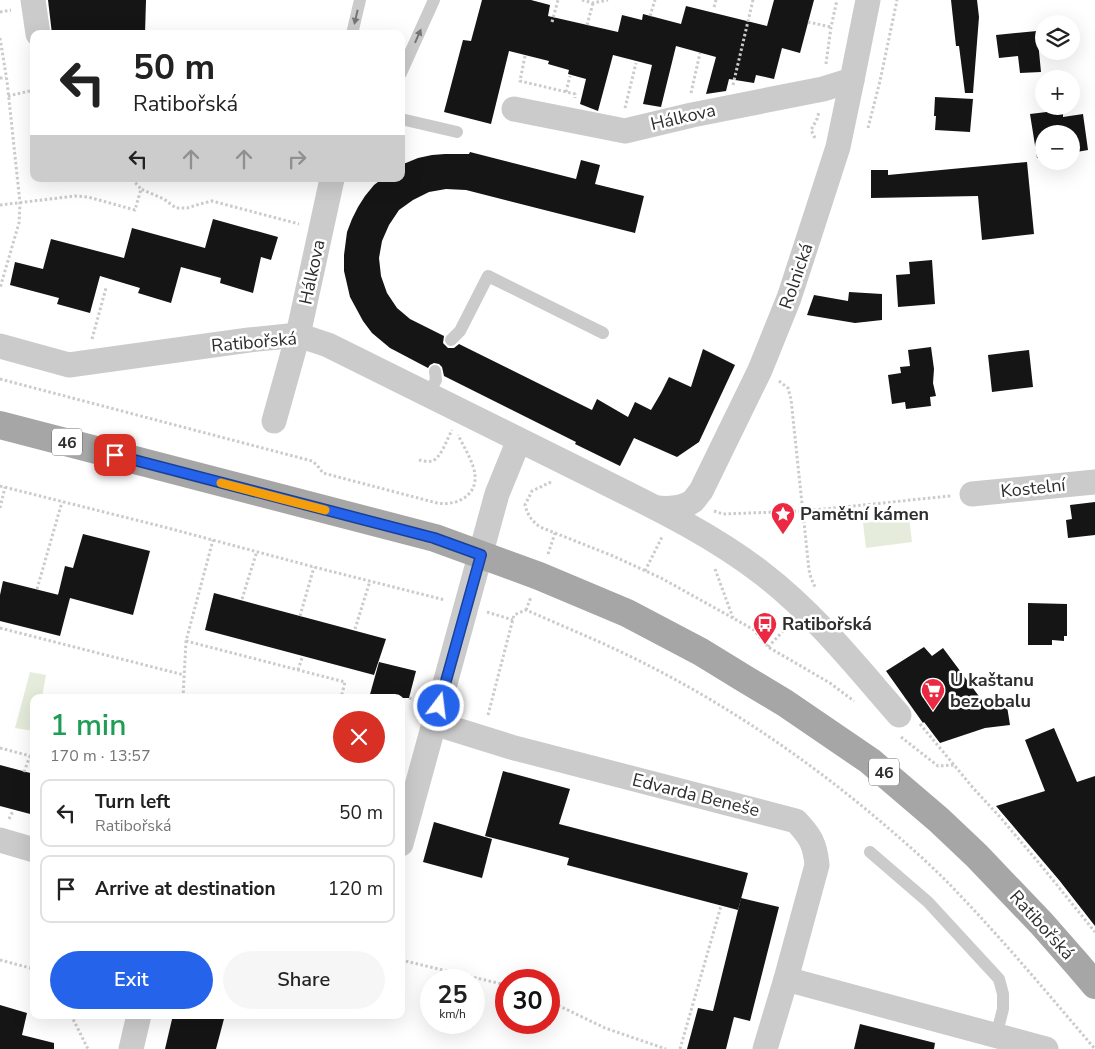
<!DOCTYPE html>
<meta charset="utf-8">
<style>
:root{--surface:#fff;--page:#f6f6f6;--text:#222;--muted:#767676;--line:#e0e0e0;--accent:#2563eb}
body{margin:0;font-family:"Nunito Sans",sans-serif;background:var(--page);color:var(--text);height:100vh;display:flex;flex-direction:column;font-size:19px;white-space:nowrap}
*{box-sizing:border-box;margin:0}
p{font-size:16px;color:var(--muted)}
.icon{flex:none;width:28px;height:28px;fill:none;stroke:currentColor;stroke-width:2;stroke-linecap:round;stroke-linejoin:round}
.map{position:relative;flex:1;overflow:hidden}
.panel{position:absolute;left:30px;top:694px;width:375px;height:325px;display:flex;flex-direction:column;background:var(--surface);border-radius:10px;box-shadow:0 5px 20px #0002}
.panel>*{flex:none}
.top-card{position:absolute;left:30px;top:30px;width:375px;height:152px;border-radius:10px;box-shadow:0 5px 20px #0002;background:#fff;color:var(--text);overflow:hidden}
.controls{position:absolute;left:1035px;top:15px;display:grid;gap:10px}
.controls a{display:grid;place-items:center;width:45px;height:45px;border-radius:50%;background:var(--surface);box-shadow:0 5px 20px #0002;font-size:25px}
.speed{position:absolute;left:420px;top:969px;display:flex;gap:10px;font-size:25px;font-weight:700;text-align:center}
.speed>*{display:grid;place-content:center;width:65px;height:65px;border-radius:50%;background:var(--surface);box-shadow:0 5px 20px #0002;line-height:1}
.speed small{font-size:12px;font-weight:400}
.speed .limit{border:8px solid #d22;background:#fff;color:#111}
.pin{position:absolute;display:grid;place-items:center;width:42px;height:42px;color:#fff;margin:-21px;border-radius:10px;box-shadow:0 2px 8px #0006}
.me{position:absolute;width:55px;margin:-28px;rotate:15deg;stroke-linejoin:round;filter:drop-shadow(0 0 4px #0008)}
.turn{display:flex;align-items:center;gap:18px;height:105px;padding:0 20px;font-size:22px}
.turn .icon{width:65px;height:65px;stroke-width:2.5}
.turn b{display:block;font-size:35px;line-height:42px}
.lanes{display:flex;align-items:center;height:48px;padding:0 20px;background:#0003;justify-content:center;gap:25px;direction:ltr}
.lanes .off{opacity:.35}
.round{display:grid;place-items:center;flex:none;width:52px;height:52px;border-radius:26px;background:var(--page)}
.head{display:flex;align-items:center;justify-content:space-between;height:85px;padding:0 20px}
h1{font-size:30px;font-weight:600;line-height:38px;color:#1e9e55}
.action{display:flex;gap:10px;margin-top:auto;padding:10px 20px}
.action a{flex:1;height:58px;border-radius:30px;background:var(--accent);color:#fff;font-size:20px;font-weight:600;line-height:58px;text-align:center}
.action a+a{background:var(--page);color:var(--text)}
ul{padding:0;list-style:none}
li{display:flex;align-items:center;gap:15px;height:68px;margin:0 10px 8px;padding:0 10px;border:2px solid var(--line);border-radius:10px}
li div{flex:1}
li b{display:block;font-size:19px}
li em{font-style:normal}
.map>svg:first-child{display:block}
.green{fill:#e5ecdb}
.building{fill:#151515}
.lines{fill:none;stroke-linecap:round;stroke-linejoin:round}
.path{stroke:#cbcbcb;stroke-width:3;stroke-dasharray:2.5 2.5;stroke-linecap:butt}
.service{stroke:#cbcbcb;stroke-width:12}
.minor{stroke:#cbcbcb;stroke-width:25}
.primary{stroke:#a6a6a6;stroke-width:28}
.oneway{fill:#757575}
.route-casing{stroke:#184099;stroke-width:12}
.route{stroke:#2563eb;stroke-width:9}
.slow{stroke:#f59e0b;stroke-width:9}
.labels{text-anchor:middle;stroke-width:5;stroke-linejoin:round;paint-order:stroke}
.shield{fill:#fff;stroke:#6d6d6d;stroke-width:1}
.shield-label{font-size:16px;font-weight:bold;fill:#2e2e2e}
.street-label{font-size:18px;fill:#2e2e2e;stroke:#fff}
.poi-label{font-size:18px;font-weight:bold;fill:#2e2e2e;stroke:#fff;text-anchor:start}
</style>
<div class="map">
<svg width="1095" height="1049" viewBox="0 0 1095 1049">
<rect width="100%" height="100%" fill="#fff"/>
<g class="green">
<path d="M909,518L912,542L866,548L863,523Z"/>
<path d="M30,672L46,675L42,697L34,698V731L15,728Z"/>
</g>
<g class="building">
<path d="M48,0H146L145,34H52Z"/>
<path d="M482,0H531L550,5L548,16L618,32L622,15L642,20L643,14L681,24L686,6L767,26L774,0H814L800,53L782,48L774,79L756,75L754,83L729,79L726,91L706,94L716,57L676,46L661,107L643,104L652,65L613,55L598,111L580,104L586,79L568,74L569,70L548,64L549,61L509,51L491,124L444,112L463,40L471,41Z"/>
<path d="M951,0H977L979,17L973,93H965L959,46H956Z"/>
<path d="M1037,31L1041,72L1020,73L1018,56L999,58L996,35Z"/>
<path d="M935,97L973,99L970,132L935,130L936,116H934Z"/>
<path d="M1063,110V117L1083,114L1088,150L1071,153V134H1044V157L1037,158L1030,114Z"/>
<path d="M470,152L576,179L581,160L600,165L595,184L644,196L635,233L466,190L446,189L429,192L413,200L399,210L389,225L382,241L379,258L381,276L387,293L397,308L410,319L444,336L443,343L448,348H454L459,344L592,410L597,399L628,417L635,402L651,410L661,393L669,377L691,387L703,349L735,365L699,442L677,457L634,438L620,466L575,444L576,442L444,376L442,367L439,364L434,363L430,365L428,368L390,348L372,333L363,321L350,297L344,271V255L347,232L352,219L358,207L365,196L374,185L382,179H401V165L418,158L432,155L445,154H469Z"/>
<path d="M1027,162L1034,234L982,240L978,196L871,198V170H888V175Z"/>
<path d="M213,219L278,237L271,260L261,257L253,293L220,283L221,278L181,267L171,303L138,293L140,288L100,276L90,313L57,304L59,298L10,285L15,262L43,269L51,239L124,258L132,228L205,248Z"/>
<path d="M932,260L935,304L898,307L896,275L910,274L909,262Z"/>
<path d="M849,292L882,294V320L855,323L807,315L814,295L848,301Z"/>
<path d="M931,347L934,369L933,383L936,396L930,397L931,406L906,409L905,402L892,404L888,375L901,373L900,367L910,366L908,350Z"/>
<path d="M1029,350L1033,387L992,392L988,355Z"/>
<path d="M1095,502V535L1068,538L1066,520L1072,519L1070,505Z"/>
<path d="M83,534L150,551L133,615L70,598L60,636L0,621V595L3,581L63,596L58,595L65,566L73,568Z"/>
<path d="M214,593L386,639L374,675L205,630Z"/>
<path d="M1028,603L1067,604V636H1064V641L1052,640V645H1028Z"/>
<path d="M924,647L932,656L943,648L984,703L1006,700L1010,725L985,728L940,743L924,722L923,723L886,671Z"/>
<path d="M379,662L416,671L409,698H369Z"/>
<path d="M1054,728L1077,782L1095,776V926L1059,880L996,806L1045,791L1025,740Z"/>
<path d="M0,765L34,774V815L0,806Z"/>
<path d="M503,771L570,789L559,824L748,873L738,910L567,865L569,858L485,836Z"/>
<path d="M434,822L492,839L482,878L423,862Z"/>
<path d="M741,898L779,907L750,1021L734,1017L726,1049H687L698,1008L713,1011Z"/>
<path d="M0,1005L27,1013L22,1035L54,1043V1049H0Z"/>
<path d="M173,1015H225L216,1049H165Z"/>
<path d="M860,1024L935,1043L934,1049H854Z"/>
</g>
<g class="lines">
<g class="path">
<path d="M582,0L593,3L608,0"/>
<path d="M714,7L716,0"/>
<path d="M0,12L11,10"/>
<path d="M650,16L655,0"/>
<path d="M552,22L558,0"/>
<path d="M808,22L831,27"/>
<path d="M587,25L593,3"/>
<path d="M0,38L7,81L20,203L19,223L0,288"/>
<path d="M525,56L520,81L575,94V98"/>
<path d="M826,64L831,27L837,0"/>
<path d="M0,78H6"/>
<path d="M733,85L753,0"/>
<path d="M566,92L570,76"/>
<path d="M691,93L700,53"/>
<path d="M8,96L34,90"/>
<path d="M625,108L636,63"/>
<path d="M868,128L880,81L897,0"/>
<path d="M815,138L811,130L817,119L819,112"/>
<path d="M132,179L141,189"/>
<path d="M0,205L75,196L88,197L135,210L141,189L164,199L176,208H187L200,204L212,201L299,224"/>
<path d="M92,339L106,288"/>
<path d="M0,379L312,461L317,465L323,473L437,503C455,506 477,497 475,475C474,463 464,447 458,435"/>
<path d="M779,381L788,388L791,399L809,570L811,578L815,587"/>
<path d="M419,460C423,461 428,462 432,461C441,458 447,439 452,430"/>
<path d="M551,482L532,491L525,505C528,516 532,521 540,527L613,556L661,578L733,618L754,630L768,647L830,683L854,701"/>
<path d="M0,486L164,527L314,567L445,600"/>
<path d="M0,508L5,487"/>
<path d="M714,511L723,514L803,511L951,496"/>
<path d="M548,554L555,533"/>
<path d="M715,569L733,618"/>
<path d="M645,571L662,537"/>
<path d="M37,589L62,502"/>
<path d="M242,599L257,551"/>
<path d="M526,610L531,597"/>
<path d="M487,612L513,620"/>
<path d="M300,616L314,567"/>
<path d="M0,628L184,675"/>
<path d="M355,629L370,581"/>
<path d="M186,641L345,682L341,698"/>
<path d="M768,647L788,626"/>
<path d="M298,670L302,658"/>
<path d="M342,695L351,698"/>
<path d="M183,698L186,641L213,540"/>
<path d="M409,698L417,700"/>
<path d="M488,715L514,615L526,610C556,623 587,636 617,650C717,697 810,760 894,833C915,851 936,870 955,890C1004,941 1049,995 1095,1049"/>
<path d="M920,724L974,789L1000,817L1044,869L1095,932"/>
<path d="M901,737L938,766L954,765"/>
<path d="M0,748L34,757"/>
<path d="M24,772L30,756"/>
<path d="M9,819L13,811"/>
<path d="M0,960L34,969"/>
<path d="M401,960L506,985"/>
<path d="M549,1001L605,1028L666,1049"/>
<path d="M71,1015L88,1049"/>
<path d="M680,1049L721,906"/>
</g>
<g class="service">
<path d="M352,34L360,0"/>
<path d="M401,73L434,0"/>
<path d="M401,119L457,132"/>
<path d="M451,340L460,331L488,276L603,333"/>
<path d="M428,395L436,380L435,371"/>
<path d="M870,852L928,902L999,979L1003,994V1009L996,1036"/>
</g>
<g class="minor">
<path d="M33,0L38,34"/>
<path d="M514,109L625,131L692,115L823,89L852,80"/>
<path d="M0,346L69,365L249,340L298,335L328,345C414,388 500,430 586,473C646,503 709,532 763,574C815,614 856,666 899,715"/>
<path d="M274,421L298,335L332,179"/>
<path d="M972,494L1095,482"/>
<path d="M657,508C669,509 683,509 693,501C696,498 698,494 701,491L760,370L789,298L816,215L838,147L852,80L868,0"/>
<path d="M434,723L511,747L796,821C810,836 815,843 817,865L786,979L765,1049"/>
<path d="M0,840L34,850"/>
<path d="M401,844L497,494L519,440"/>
<path d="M786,979L1046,1049"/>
<path d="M131,1049L139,1015"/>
</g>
<path class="primary" d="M0,425L435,538L539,576L627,613L701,652L745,679L785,703L870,761L939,820L977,856L1042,924L1078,965L1095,985"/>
</g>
<defs><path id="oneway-solid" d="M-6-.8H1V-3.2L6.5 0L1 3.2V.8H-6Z" transform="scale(1.25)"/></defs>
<g class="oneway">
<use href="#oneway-solid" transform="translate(356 17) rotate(103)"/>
<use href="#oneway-solid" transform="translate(418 36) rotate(-66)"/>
</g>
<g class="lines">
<g class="route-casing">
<path id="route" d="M115,455L434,538L481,555L439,706"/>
</g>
<use href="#route" class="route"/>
<path class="slow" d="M221,483L325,510"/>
</g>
<defs>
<g id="sight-pin" transform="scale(1.25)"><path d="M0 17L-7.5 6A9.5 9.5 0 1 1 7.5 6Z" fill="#ec2943" stroke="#fff"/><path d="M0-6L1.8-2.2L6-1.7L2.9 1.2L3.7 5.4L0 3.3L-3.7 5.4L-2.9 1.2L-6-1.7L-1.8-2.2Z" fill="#fff"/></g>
<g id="bus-pin" transform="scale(1.25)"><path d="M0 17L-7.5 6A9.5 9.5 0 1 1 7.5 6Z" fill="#ec2943" stroke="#fff"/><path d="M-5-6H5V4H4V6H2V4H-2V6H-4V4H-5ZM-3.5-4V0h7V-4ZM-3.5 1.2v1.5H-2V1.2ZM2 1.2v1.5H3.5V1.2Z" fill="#fff"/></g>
<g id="supermarket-pin" transform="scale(1.25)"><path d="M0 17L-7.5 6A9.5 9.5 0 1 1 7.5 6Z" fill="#ec2943" stroke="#fff"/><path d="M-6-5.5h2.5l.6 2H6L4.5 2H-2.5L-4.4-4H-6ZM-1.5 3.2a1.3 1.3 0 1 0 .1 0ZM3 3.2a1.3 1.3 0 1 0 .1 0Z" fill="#fff"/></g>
</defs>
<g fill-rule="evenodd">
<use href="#sight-pin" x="783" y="514"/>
<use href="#bus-pin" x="765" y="624"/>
<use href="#supermarket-pin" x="933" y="690"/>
</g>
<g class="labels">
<g class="shield">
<rect x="52" y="428.5" width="30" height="27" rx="4"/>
<rect x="869" y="758.5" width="30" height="27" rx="4"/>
</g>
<g class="shield-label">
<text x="67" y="448">46</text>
<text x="884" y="778">46</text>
</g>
<g class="street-label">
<text transform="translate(683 117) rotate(-13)" y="6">Hálkova</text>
<text transform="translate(312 272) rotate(-78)" y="6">Hálkova</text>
<text transform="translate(796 276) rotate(-71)" y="6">Rolnická</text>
<text transform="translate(254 342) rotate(-5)" y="6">Ratibořská</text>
<text transform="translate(1033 488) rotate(-6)" y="6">Kostelní</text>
<text transform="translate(696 795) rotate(14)" y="6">Edvarda Beneše</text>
<text transform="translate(1042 925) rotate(48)" y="6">Ratibořská</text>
</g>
<g class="poi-label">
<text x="800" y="520">Pamětní kámen</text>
<text x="782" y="630">Ratibořská</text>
<text x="950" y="686">U kaštanu<tspan x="950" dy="21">bez obalu</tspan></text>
</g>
</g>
</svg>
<div class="controls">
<a><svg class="icon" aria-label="layers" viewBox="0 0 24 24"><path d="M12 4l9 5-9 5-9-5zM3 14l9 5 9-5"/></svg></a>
<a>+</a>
<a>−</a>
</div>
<div class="speed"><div>25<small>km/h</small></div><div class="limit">30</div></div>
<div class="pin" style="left:115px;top:455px;background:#d93025"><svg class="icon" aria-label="arrive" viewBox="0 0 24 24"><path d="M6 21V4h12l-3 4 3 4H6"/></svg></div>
<svg class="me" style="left:439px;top:706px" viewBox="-20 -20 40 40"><circle r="17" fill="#2563eb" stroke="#fff" stroke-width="3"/><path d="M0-11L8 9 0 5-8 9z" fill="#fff"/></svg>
<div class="top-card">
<div class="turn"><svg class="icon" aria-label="left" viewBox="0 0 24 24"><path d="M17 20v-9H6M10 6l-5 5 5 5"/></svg><div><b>50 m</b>Ratibořská</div></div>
<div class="lanes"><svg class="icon" aria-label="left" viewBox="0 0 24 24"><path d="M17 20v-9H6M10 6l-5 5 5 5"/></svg><svg class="icon off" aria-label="ahead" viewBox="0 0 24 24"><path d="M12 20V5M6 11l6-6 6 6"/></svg><svg class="icon off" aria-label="ahead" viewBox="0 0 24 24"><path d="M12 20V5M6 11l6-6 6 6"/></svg><svg class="icon off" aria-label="right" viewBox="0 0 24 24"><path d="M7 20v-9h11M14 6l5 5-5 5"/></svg></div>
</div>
<section class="panel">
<div class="head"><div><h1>1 min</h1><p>170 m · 13:57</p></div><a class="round" style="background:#d93025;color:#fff"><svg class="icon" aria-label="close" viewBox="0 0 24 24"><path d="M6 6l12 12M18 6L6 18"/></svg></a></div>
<ul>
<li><svg class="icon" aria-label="left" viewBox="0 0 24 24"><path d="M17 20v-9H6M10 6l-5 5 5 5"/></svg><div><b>Turn left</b><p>Ratibořská</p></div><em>50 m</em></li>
<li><svg class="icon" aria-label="arrive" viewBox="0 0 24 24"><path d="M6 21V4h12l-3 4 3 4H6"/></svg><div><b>Arrive at destination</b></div><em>120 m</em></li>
</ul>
<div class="action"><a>Exit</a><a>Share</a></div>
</section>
</div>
